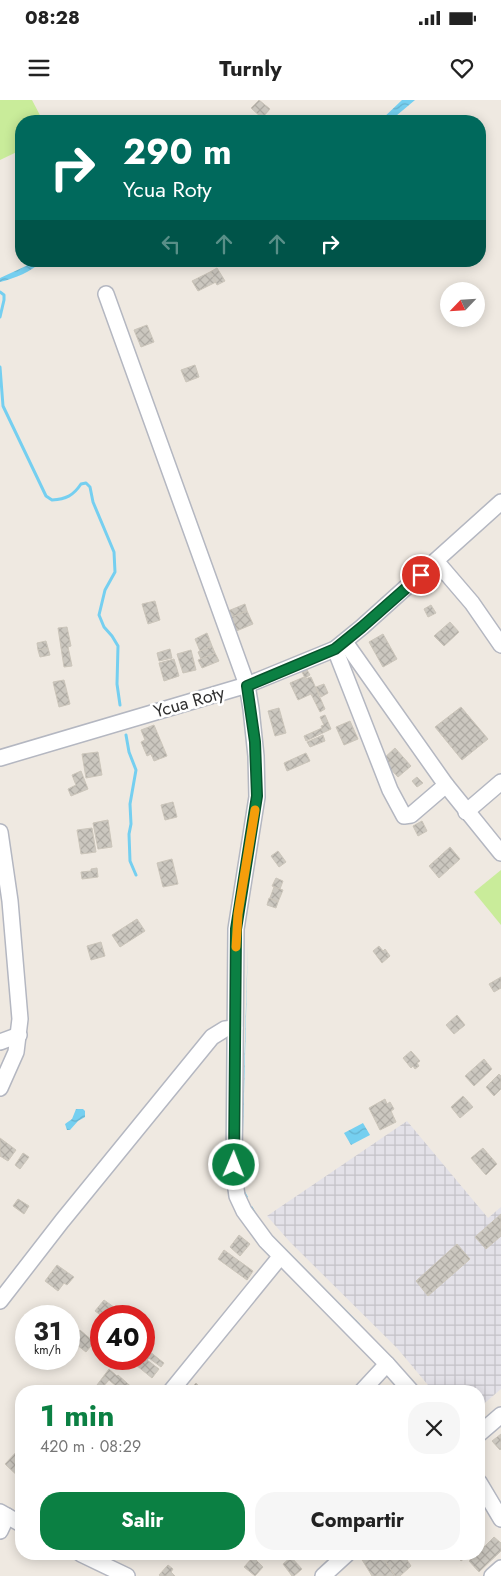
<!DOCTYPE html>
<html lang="es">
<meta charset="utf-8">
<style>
:root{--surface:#fff;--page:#f6f6f6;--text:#222;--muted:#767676;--accent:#0b8043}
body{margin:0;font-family:Jost,sans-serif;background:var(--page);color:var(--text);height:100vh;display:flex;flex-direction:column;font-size:19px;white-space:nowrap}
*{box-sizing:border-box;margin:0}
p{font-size:16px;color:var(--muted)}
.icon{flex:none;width:28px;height:28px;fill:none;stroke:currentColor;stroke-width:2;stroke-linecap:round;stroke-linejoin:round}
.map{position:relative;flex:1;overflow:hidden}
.panel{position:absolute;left:15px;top:1285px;width:470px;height:175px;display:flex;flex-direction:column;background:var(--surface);border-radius:20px;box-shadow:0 2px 12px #0003}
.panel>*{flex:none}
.banner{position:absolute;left:15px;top:15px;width:471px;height:152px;border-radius:20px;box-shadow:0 2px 12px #0003;background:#00695c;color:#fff;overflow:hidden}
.needle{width:32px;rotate:245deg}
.buttons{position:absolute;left:440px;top:182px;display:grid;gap:10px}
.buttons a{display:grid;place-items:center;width:45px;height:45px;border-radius:50%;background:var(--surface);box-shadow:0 2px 12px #0003;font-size:25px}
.speed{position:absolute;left:15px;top:1205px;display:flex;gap:10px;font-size:25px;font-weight:700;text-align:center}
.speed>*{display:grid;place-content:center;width:65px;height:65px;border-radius:50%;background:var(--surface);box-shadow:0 2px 12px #0003;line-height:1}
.speed small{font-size:12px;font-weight:400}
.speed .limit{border:8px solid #d22;background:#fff;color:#111}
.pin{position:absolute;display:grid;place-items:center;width:42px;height:42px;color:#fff;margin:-21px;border:2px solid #fff;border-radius:50%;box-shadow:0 1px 5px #0007}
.me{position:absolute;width:55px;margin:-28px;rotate:1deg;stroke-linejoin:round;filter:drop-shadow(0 0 4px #0008)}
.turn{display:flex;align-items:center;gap:18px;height:105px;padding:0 25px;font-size:22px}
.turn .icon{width:65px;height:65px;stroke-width:2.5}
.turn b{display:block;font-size:35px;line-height:42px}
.lanes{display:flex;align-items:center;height:48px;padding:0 25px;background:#0003;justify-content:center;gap:25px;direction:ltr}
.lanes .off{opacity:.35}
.round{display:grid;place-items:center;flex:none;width:52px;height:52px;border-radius:20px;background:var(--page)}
.summary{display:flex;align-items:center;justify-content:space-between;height:85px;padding:0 25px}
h1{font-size:30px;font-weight:700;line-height:38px;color:var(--accent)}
.cta{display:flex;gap:10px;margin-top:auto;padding:10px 25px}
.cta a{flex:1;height:58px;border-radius:20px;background:var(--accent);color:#fff;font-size:20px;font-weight:700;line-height:58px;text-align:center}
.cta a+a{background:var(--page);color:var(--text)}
.status{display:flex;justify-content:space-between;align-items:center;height:35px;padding:0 25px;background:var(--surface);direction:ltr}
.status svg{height:14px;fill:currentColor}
header{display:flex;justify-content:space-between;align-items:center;height:65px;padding:0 25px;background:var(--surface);font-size:22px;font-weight:700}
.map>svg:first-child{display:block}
.industrial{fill:url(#industrial-grid)}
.pitch{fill:#c9ec9a}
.water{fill:url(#water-waves)}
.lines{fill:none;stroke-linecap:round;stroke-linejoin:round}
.stream{stroke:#75cff0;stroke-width:3}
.building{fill:url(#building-cross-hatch);stroke:#cbc5ba}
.minor-casing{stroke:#b4b7c1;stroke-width:18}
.minor{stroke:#fff;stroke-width:15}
.route-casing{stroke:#07532c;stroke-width:12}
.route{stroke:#0b8043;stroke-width:9}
.slow{stroke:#f59e0b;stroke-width:9}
.labels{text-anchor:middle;stroke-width:5;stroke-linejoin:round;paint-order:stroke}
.street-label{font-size:18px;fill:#2e2e2e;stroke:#fff}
</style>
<div class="status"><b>08:28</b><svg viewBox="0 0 49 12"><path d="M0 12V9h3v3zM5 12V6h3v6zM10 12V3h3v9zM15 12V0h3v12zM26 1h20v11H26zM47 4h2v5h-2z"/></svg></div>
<header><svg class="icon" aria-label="menu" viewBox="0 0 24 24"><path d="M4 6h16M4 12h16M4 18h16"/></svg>Turnly<svg class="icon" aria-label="heart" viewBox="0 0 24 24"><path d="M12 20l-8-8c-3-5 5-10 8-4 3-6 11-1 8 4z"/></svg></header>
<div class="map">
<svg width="501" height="1476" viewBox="0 0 501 1476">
<defs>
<pattern id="industrial-grid" width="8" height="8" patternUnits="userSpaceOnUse" patternTransform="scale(1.25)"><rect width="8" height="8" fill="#e3e1e8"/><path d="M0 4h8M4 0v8" fill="none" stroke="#c3c1c7"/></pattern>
<pattern id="water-waves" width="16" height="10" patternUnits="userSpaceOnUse" patternTransform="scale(1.25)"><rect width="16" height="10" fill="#75cff0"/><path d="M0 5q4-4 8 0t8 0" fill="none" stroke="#66b2ce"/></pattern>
<pattern id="building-cross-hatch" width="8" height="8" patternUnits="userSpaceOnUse" patternTransform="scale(1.25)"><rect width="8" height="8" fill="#cbc7bf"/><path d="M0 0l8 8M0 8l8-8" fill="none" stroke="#afaba4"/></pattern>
</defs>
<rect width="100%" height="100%" fill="#efe9e1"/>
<path class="industrial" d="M407,1021L488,1118L501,1107V1289L479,1308V1291H433L397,1248L290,1142L267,1116Z"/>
<g class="pitch">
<path d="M0,0H32L43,21H21V50L0,60Z"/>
<path d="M501,770V825L474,792Z"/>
</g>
<g class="water">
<path d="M402,0H415L390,21H380Z"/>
<path d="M30,161H43C30,172 16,178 0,182V178L26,166Z"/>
<path d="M248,840L242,1071V1086L248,1097L246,1098L241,1086V1071Z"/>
<path d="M76,1009H83L85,1011V1017L78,1021L70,1030H67L65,1024L72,1019Z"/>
<path d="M363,1023L370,1035L351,1045L344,1033Z"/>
<path d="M252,1106L264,1127L360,1224L359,1225L264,1128L251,1107Z"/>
</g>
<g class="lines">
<g class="stream">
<path d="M0,192L4,195V200L0,217"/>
<path d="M0,267L3,306L46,396L52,400C66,399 73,396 81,384L86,383L90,387L93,402L114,452L115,472L105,490L99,515L104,527L112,536L118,546L117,584L120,605"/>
<path d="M126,635L129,652L136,670L130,704L131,724L129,734L130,761L136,775"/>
</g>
</g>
<g class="building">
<path d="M259,0L270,9L262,18L251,8Z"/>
<path d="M217,168L225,181L217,185L210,172Z"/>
<path d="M210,172L216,182L198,191L192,181Z"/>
<path d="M147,225L154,242L141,247L134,230Z"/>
<path d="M195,265L199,277L186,282L181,270Z"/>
<path d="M155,501L160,520L148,524L142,504Z"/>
<path d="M245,504L247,511L230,518L228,511Z"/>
<path d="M431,505L436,513L428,517L424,509Z"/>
<path d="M247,511L253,524L234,532L229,518Z"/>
<path d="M450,522L459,532L444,546L434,536Z"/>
<path d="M67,527L71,546L68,547L72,566L64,567L58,528Z"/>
<path d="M207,533L212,546L200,551L195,539Z"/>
<path d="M383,534L397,559L383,567L369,542Z"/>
<path d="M46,541L48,548L38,550L37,543Z"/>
<path d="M212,546L215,553L201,559L198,552Z"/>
<path d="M48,548L50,555L40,557L38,550Z"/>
<path d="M170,549L172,558L159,561L157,553Z"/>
<path d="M191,550L196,570L183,573L177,554Z"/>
<path d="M215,553L219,561L202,568L198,560Z"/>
<path d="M174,559L179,576L164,581L159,563Z"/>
<path d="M306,568L310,575L305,578L301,570Z"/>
<path d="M304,577L305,579L311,577L325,609L320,612L311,594L298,600L290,583Z"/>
<path d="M64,580L70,604L59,607L53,582Z"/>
<path d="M324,584L328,593L321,597L316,587Z"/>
<path d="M461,607L488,639L462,660L435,627Z"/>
<path d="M279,608L286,633L275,636L268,611Z"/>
<path d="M325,615L331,629L306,641L304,636L322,628L321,626L324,625L320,617Z"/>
<path d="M350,621L358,639L344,645L336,627Z"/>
<path d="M154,625L167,656L154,661L151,654L147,656L141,642L145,640L141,630Z"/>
<path d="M323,635L325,641L310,647L307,642Z"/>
<path d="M395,648L411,666L398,677L382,660Z"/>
<path d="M98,652L102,675L86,678L82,654Z"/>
<path d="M306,653L310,661L287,671L284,663Z"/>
<path d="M81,671L88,689L71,696L68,689L76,685L72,675Z"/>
<path d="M417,677L423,683L417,687L412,681Z"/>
<path d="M173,702L177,717L165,720L161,705Z"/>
<path d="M108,720L112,747L98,749L93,723Z"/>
<path d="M422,721L427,731L418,736L413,726Z"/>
<path d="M92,728L96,752L81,754L77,730Z"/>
<path d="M450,747L460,759L439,778L429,766Z"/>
<path d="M278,751L286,762L279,767L271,756Z"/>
<path d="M172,759L178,784L163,787L157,763Z"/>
<path d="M97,768L98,777L82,779L81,772L91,771V769Z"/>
<path d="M276,778L283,781L280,789L272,786Z"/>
<path d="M274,787L283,790L278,802L270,798Z"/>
<path d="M269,798L278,802L276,808L267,805Z"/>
<path d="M137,819L145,831L120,847L112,835Z"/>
<path d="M101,842L105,856L91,860L87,846Z"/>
<path d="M379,846L383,851L385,849L390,856L382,863L373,851Z"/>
<path d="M501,877V888L494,892L489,884Z"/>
<path d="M457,915L465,925L454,934L446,925Z"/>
<path d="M411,951L420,961L417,963L419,966L415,969L413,966L411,968L403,958Z"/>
<path d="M484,959L492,969L474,986L465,976Z"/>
<path d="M499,974L501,976V989L494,996L486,987Z"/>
<path d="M463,996L473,1007L460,1018L451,1007Z"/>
<path d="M385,999L387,1004L390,1002L394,1009L391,1011L396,1022L380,1030L369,1008Z"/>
<path d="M0,1038L16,1050L8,1061L0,1056Z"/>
<path d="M483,1048L497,1064L486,1075L471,1058Z"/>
<path d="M23,1053L29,1057L20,1069L15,1065Z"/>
<path d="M18,1099L29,1106L24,1114L13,1106Z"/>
<path d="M501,1114V1136L486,1149L475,1137Z"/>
<path d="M239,1135L250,1144L240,1156L230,1147Z"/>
<path d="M457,1144L470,1159L428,1196L416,1181Z"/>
<path d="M224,1150L253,1171L247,1180L218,1159Z"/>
<path d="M57,1165L74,1177L67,1185L64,1183L58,1191L45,1181Z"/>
<path d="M104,1200L118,1210L113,1216H102L95,1211Z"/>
<path d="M80,1230L94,1242L86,1252L72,1241Z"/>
<path d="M145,1248L164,1263L161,1267L149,1258L147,1260L159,1269L152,1278L136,1265L140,1260L138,1259H144V1250Z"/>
<path d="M109,1269L117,1276L118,1275L136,1291H122L109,1280L101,1289L97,1285Z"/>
<path d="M196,1283L204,1291H188Z"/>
<path d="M501,1334V1349L500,1350L492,1341Z"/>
<path d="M21,1347V1379L5,1364Z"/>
<path d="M494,1437L501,1443V1451L479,1472L469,1461L477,1454H479V1452Z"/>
<path d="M366,1454H380L395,1476H372L361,1458Z"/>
<path d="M381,1454H403L411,1466L400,1476H395Z"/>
<path d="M457,1454H470L461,1461Z"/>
<path d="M253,1457L263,1467L255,1476L244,1467Z"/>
<path d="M291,1457L302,1469L294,1476H292L283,1464Z"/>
<path d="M168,1465L173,1469L171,1472L175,1476H160L159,1475Z"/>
</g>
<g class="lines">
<g class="minor-casing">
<g id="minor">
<path d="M106,194L247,585L251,609L256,656L257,697L236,829L234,1075L237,1096L244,1111L266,1141L387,1264L411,1291"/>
<path d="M436,461L472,503L501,545"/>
<path d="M345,542L446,685L501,753"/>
<path d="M335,549L390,690L404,716L411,715L446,685"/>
<path d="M0,658L247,585L335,549L362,527L501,402"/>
<path d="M466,712L501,682"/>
<path d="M0,732L10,801L20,919L16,952L0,988"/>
<path d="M0,942L19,935"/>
<path d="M0,1201L62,1121L212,937L225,929L235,928"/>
<path d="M171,1291L280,1157"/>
<path d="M362,1291L387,1264"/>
<path d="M479,1334L501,1315"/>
<path d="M479,1382L501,1419"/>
<path d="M0,1412L21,1424"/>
<path d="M0,1431L7,1416"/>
<path d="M81,1454L127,1476"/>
<path d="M323,1476L347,1454"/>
<path d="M492,1476L501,1468"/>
</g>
</g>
<use href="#minor" class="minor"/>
</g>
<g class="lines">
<g class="route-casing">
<path id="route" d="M234,1065L236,829L257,696L255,642L247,586L335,549L362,527L421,475"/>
</g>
<use href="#route" class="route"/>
<path class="slow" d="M236,847L238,814L255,710"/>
</g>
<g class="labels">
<g class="street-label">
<text transform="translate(189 602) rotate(-16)" y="6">Ycua Roty</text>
</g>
</g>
</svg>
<div class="buttons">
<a><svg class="needle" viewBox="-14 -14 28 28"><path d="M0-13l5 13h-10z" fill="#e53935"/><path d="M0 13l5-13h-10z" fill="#767676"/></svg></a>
</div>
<div class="speed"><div>31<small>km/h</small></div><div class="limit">40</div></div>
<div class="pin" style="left:421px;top:475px;background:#d93025"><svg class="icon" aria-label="arrive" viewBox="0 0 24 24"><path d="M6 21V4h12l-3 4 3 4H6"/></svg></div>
<svg class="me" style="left:234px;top:1065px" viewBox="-20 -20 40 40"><circle r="17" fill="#0b8043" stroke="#fff" stroke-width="3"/><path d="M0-11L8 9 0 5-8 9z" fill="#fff"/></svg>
<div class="banner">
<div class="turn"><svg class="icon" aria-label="right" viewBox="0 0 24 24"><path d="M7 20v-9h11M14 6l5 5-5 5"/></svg><div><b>290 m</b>Ycua Roty</div></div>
<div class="lanes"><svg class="icon off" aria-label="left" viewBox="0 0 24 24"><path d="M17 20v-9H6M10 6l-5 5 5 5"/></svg><svg class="icon off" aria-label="ahead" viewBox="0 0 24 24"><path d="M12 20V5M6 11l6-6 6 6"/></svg><svg class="icon off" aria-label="ahead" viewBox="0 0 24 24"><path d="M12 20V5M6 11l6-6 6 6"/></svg><svg class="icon" aria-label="right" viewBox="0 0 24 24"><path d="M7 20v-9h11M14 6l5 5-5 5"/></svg></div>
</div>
<section class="panel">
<div class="summary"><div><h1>1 min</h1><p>420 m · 08:29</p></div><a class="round"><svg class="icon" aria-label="close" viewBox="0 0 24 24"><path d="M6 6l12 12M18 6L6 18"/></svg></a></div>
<div class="cta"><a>Salir</a><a>Compartir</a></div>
</section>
</div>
